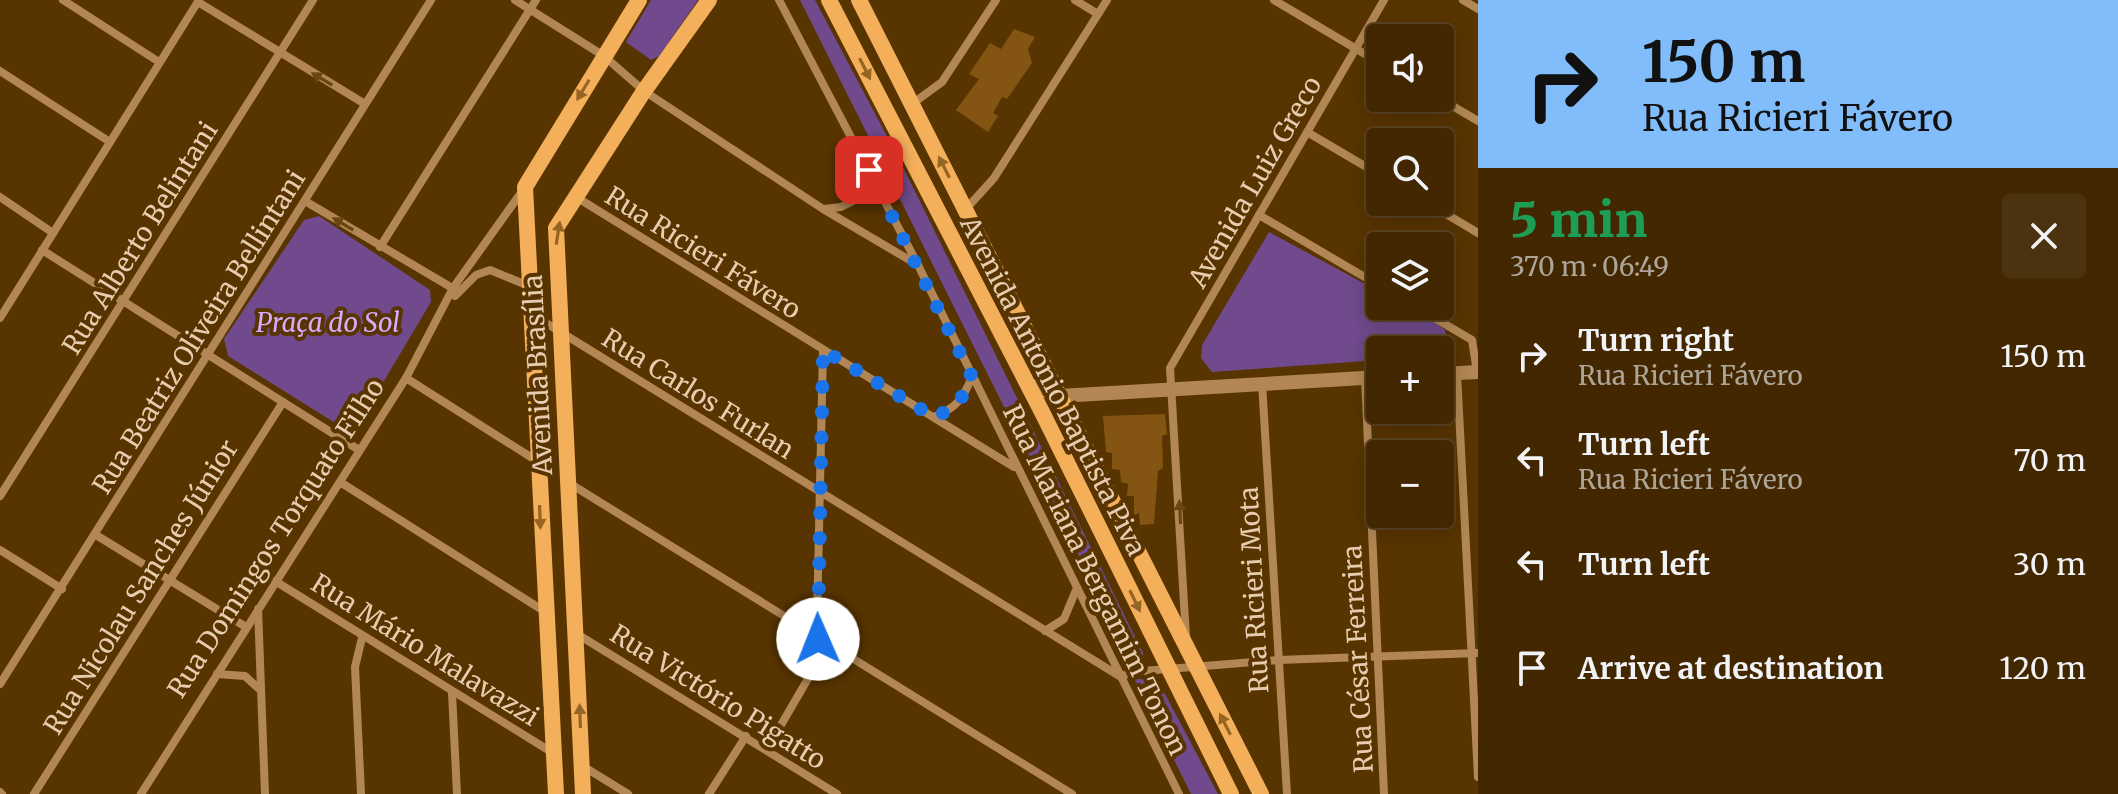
<!DOCTYPE html>
<meta charset="utf-8">
<style>
:root{--surface:#422700;--page:#4c330f;--text:#f1f3f6;--muted:#aea599;--line:#5a4422}
body{margin:0;font-family:Merriweather,serif;background:var(--page);color:var(--text);height:100vh;display:flex;flex-direction:column;font-size:30px;white-space:nowrap}
*{box-sizing:border-box;margin:0}
p{font-size:26px;color:var(--muted)}
.icon{flex:none;width:44px;height:44px;fill:none;stroke:currentColor;stroke-width:2;stroke-linecap:round;stroke-linejoin:round}
.map{position:relative;flex:1;overflow:hidden}
.side{display:flex;flex-direction:column;background:var(--surface);width:640px}
.side>*{flex:none}
.hud{background:#80bdfa;color:#111;overflow:hidden}
.tools{position:absolute;left:1366px;top:24px;display:grid;gap:16px}
.tools a{display:grid;place-items:center;width:88px;height:88px;border-radius:8px;background:var(--surface);box-shadow:0 4px 20px #0003,0 0 0 2px var(--line);font-size:40px}
.pin{position:absolute;display:grid;place-items:center;width:68px;height:68px;color:#fff;margin:-34px;border-radius:16px;box-shadow:0 4px 12px #0006}
.me{position:absolute;width:88px;margin:-44px;rotate:359deg;stroke-linejoin:round;filter:drop-shadow(0 0 6px #0008)}
.turn{display:flex;align-items:center;gap:28px;height:168px;padding:0 32px;font-size:36px}
.turn .icon{width:104px;height:104px;stroke-width:2.5}
.turn b{display:block;font-size:56px;line-height:68px}
.round{display:grid;place-items:center;flex:none;width:84px;height:84px;border-radius:8px;background:var(--page)}
.headline{display:flex;align-items:center;justify-content:space-between;height:136px;padding:0 32px}
h1{font-size:48px;font-weight:800;line-height:60px;color:#1e9e55}
ul{padding:0;list-style:none}
li{display:flex;align-items:center;gap:24px;height:104px;padding:0 32px}
li div{flex:1}
li b{display:block;font-size:30px}
li em{font-style:normal}
main{display:flex;flex:1;min-height:0}
.map>svg:first-child{display:block}
.green{fill:#704a8c}
.building{fill:#845512}
.lines{fill:none;stroke-linecap:round;stroke-linejoin:round}
.minor{stroke:#b28755;stroke-width:8}
.tertiary{stroke:#b28755;stroke-width:14}
.secondary{stroke:#f4af5b;stroke-width:16}
.oneway{fill:#966524}
.oneway2{fill:#6a4511}
.route{stroke:#1a73e8;stroke-width:14;stroke-dasharray:0 25.2}
.labels{text-anchor:middle;stroke-width:8;stroke-linejoin:round;paint-order:stroke}
.street-label{font-size:26px;fill:#e7ccaf;stroke:#583400}
.park-label{font-size:26px;font-style:italic;fill:#d8a9fe;stroke:#583400}
</style>
<main>
<div class="map">
<svg width="1478" height="794" viewBox="0 0 1478 794">
<rect width="100%" height="100%" fill="#583400"/>
<g class="green">
<path d="M651,0H698L659,56L651,60L626,42Z"/>
<path d="M800,0H815L900,161L1144,655L1127,652Z"/>
<path d="M319,216L430,290L431,302L359,423L340,426L228,356L224,339L304,220Z"/>
<path d="M1269,232L1380,292V306C1407,306 1423,313 1445,330L1447,344L1441,355L1440,350H1380V360L1212,372L1201,358L1202,345Z"/>
<path d="M1134,679H1157L1218,794H1191Z"/>
</g>
<g class="building">
<path d="M1014,29L1035,37L1028,49L1032,63L1007,99L1002,97L993,113L998,116L988,132L956,110L979,79L969,74L990,43L1001,49Z"/>
<path d="M1165,414L1167,434L1162,436L1163,468L1158,471L1154,524L1140,525L1139,513L1134,515V496H1127L1128,484L1121,482L1120,470L1112,469V453L1106,452L1103,416Z"/>
</g>
<g class="lines">
<g class="minor">
<path d="M63,0L159,62"/>
<path d="M515,0L604,56L644,91L823,209L918,265"/>
<path d="M779,0L918,265L1179,794"/>
<path d="M1075,0L1098,14"/>
<path d="M1274,0L1380,63"/>
<path d="M1463,0L1478,9"/>
<path d="M198,2L365,104"/>
<path d="M0,71L110,142"/>
<path d="M1439,98L1478,121"/>
<path d="M912,104L942,82L996,0"/>
<path d="M1307,132L1380,175"/>
<path d="M0,197L53,233"/>
<path d="M576,197L1014,467"/>
<path d="M305,201L459,292"/>
<path d="M1426,202L1478,233"/>
<path d="M824,209L841,207L855,200L869,170"/>
<path d="M966,209L994,178L1107,0"/>
<path d="M1259,215L1380,286"/>
<path d="M380,247L536,0"/>
<path d="M42,250L359,450"/>
<path d="M455,296L476,275L490,270L529,286"/>
<path d="M1414,306L1472,340L1477,372"/>
<path d="M533,315L1121,677L1131,672L1278,660L1478,653"/>
<path d="M0,318L199,0"/>
<path d="M1457,373L1478,777"/>
<path d="M406,378L537,461"/>
<path d="M1365,378L1384,794"/>
<path d="M1262,383L1287,794"/>
<path d="M934,417C956,408 963,399 972,377"/>
<path d="M340,482L544,611"/>
<path d="M569,483L1072,794"/>
<path d="M0,496L313,0"/>
<path d="M96,535L246,627"/>
<path d="M0,550L62,589"/>
<path d="M275,581L553,753"/>
<path d="M258,609L265,794"/>
<path d="M1045,631L1064,619L1076,590"/>
<path d="M577,634L837,794"/>
<path d="M1186,637L1170,368L1384,0"/>
<path d="M217,674L245,676L258,688"/>
<path d="M0,684L431,0"/>
<path d="M452,693L457,794"/>
<path d="M767,749L820,658L817,620L823,350"/>
<path d="M581,765L628,794"/>
<path d="M0,792L2,794"/>
<path d="M34,794L283,402"/>
<path d="M141,794L406,378L453,288L523,190"/>
<path d="M361,794L355,667L362,638"/>
<path d="M709,794L746,736"/>
</g>
<g class="tertiary">
<path d="M1440,374L1478,372"/>
<path d="M1027,384L1060,396L1380,377"/>
</g>
<g class="secondary">
<path d="M829,0L1043,414L1231,794"/>
<path d="M859,0L1261,794"/>
<path d="M556,794L525,187L639,0"/>
<path d="M583,794L556,228L644,91L709,0"/>
</g>
</g>
<defs><path id="oneway-solid" d="M-6-.8H1V-3.2L6.5 0L1 3.2V.8H-6Z" transform="scale(2)"/></defs>
<g class="oneway">
<use href="#oneway-solid" transform="translate(865 69) rotate(63)"/>
<use href="#oneway-solid" transform="translate(583 90) rotate(121)"/>
<use href="#oneway-solid" transform="translate(944 167) rotate(-117)"/>
<use href="#oneway-solid" transform="translate(558 233) rotate(-81)"/>
<use href="#oneway-solid" transform="translate(540 517) rotate(88)"/>
<use href="#oneway-solid" transform="translate(1135 601) rotate(64)"/>
<use href="#oneway-solid" transform="translate(580 716) rotate(-92)"/>
<use href="#oneway-solid" transform="translate(1225 724) rotate(-117)"/>
</g>
<g class="oneway2">
<use href="#oneway-solid" transform="translate(322 79) rotate(-149)"/>
<use href="#oneway-solid" transform="translate(343 224) rotate(-149)"/>
<use href="#oneway-solid" transform="translate(1180 512) rotate(-93)"/>
</g>
<g class="lines">
<path class="route" d="M818,639L823,350L934,417C956,408 963,399 972,377L869,170"/>
</g>
<g class="labels">
<g class="street-label">
<text transform="translate(1255 182) rotate(-60)" y="9">Avenida Luiz Greco</text>
<text transform="translate(140 238) rotate(-58)" y="9">Rua Alberto Belintani</text>
<text transform="translate(703 253) rotate(32)" y="9">Rua Ricieri Fávero</text>
<text transform="translate(199 332) rotate(-58)" y="9">Rua Beatriz Oliveira Bellintani</text>
<text transform="translate(538 375) rotate(-93)" y="9">Avenida Brasília</text>
<text transform="translate(1053 386) rotate(63)" y="9">Avenida Antonio Baptista Piva</text>
<text transform="translate(698 394) rotate(32)" y="9">Rua Carlos Furlan</text>
<text transform="translate(276 538) rotate(-57)" y="9">Rua Domingos Torquato Filho</text>
<text transform="translate(1095 580) rotate(64)" y="9">Rua Mariana Bergamim Tonon</text>
<text transform="translate(141 587) rotate(-58)" y="9">Rua Nicolau Sanches Júnior</text>
<text transform="translate(1254 590) rotate(-93)" y="9">Rua Ricieri Mota</text>
<text transform="translate(425 650) rotate(32)" y="9">Rua Mário Malavazzi</text>
<text transform="translate(1358 659) rotate(-93)" y="9">Rua César Ferreira</text>
<text transform="translate(718 697) rotate(32)" y="9">Rua Victório Pigatto</text>
</g>
<g class="park-label">
<text x="328" y="332">Praça do Sol</text>
</g>
</g>
</svg>
<div class="tools">
<a><svg class="icon" aria-label="sound" viewBox="0 0 24 24"><path d="M4 9h4l5-4v14l-5-4H4zM17 9q2 3 0 6"/></svg></a>
<a><svg class="icon" aria-label="search" viewBox="0 0 24 24"><circle cx="10" cy="10" r="6"/><path d="M15 15l6 6"/></svg></a>
<a><svg class="icon" aria-label="layers" viewBox="0 0 24 24"><path d="M12 4l9 5-9 5-9-5zM3 14l9 5 9-5"/></svg></a>
<a>+</a>
<a>−</a>
</div>
<div class="pin" style="left:869px;top:170px;background:#d93025"><svg class="icon" aria-label="arrive" viewBox="0 0 24 24"><path d="M6 21V4h12l-3 4 3 4H6"/></svg></div>
<svg class="me" style="left:818px;top:639px" viewBox="-20 -20 40 40"><circle r="19" fill="#fff"/><path d="M0-13L10 11 0 6-10 11z" fill="#1a73e8"/></svg>
</div>
<section class="side">
<div class="hud">
<div class="turn"><svg class="icon" aria-label="right" viewBox="0 0 24 24"><path d="M7 20v-9h11M14 6l5 5-5 5"/></svg><div><b>150 m</b>Rua Ricieri Fávero</div></div>
</div>
<div class="headline"><div><h1>5 min</h1><p>370 m · 06:49</p></div><a class="round"><svg class="icon" aria-label="close" viewBox="0 0 24 24"><path d="M6 6l12 12M18 6L6 18"/></svg></a></div>
<ul>
<li><svg class="icon" aria-label="right" viewBox="0 0 24 24"><path d="M7 20v-9h11M14 6l5 5-5 5"/></svg><div><b>Turn right</b><p>Rua Ricieri Fávero</p></div><em>150 m</em></li>
<li><svg class="icon" aria-label="left" viewBox="0 0 24 24"><path d="M17 20v-9H6M10 6l-5 5 5 5"/></svg><div><b>Turn left</b><p>Rua Ricieri Fávero</p></div><em>70 m</em></li>
<li><svg class="icon" aria-label="left" viewBox="0 0 24 24"><path d="M17 20v-9H6M10 6l-5 5 5 5"/></svg><div><b>Turn left</b></div><em>30 m</em></li>
<li><svg class="icon" aria-label="arrive" viewBox="0 0 24 24"><path d="M6 21V4h12l-3 4 3 4H6"/></svg><div><b>Arrive at destination</b></div><em>120 m</em></li>
</ul>
</section>
</main>
